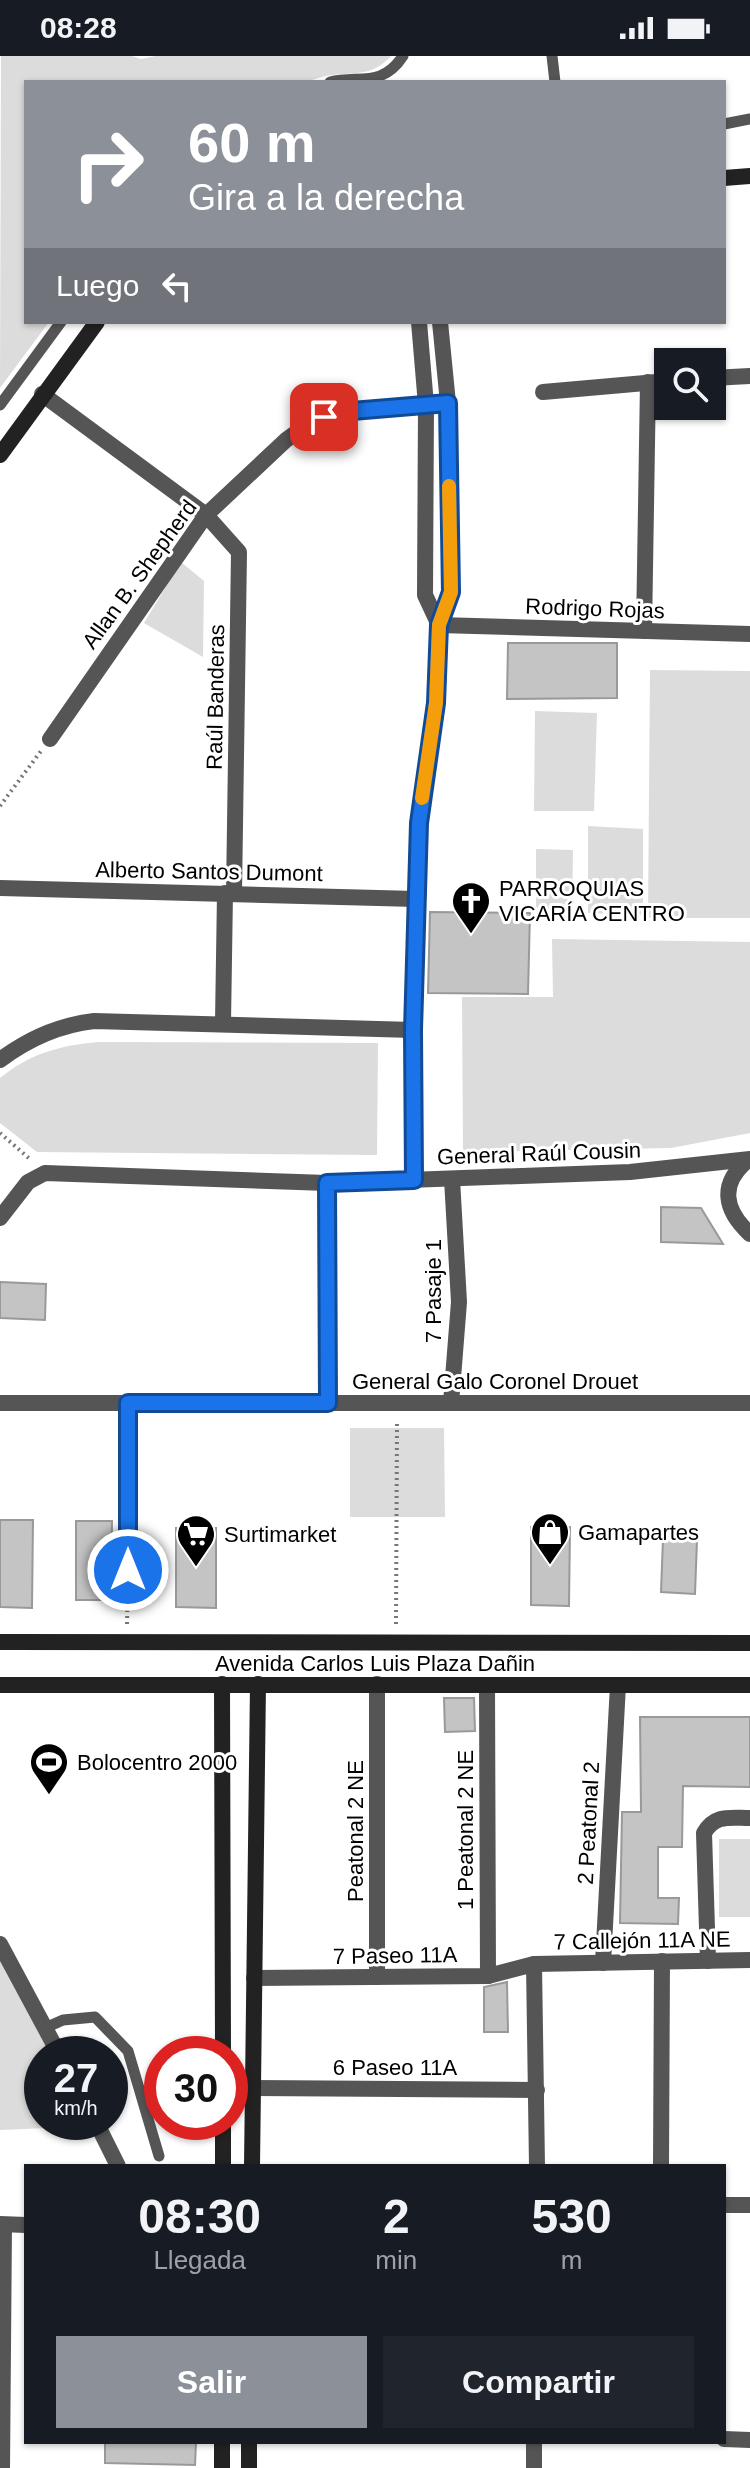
<!DOCTYPE html>
<html lang="es">
<meta charset="utf-8">
<style>
:root{--surface:#171b24;--page:#20242c;--text:#f1f3f6;--muted:#9ea1a6;--accent:#8c9099}
body{margin:0;font-family:Helvetica,sans-serif;background:var(--page);color:var(--text);height:100vh;display:flex;flex-direction:column;font-size:30px;white-space:nowrap}
*{box-sizing:border-box;margin:0}
p{font-size:26px;color:var(--muted)}
.icon{flex:none;width:44px;height:44px;fill:none;stroke:currentColor;stroke-width:2;stroke-linecap:round;stroke-linejoin:round}
.map{position:relative;flex:1;overflow:hidden}
.side{position:absolute;left:24px;top:2108px;width:702px;height:280px;display:flex;flex-direction:column;background:var(--surface);border-radius:0px;box-shadow:0 2px 6px #0004}
.side>*{flex:none}
.hud{position:absolute;left:24px;top:24px;width:702px;height:244px;border-radius:0px;box-shadow:0 2px 6px #0004;background:#8c9099;color:#fff;overflow:hidden}
.tools{position:absolute;left:654px;top:292px;display:grid;gap:16px}
.tools a{display:grid;place-items:center;width:72px;height:72px;border-radius:0px;background:var(--surface);box-shadow:0 2px 6px #0004;font-size:40px}
.speed{position:absolute;left:24px;top:1980px;display:flex;gap:16px;font-size:40px;font-weight:700;text-align:center}
.speed>*{display:grid;place-content:center;width:104px;height:104px;border-radius:50%;background:var(--surface);box-shadow:0 2px 6px #0004;line-height:1}
.speed small{font-size:20px;font-weight:400}
.speed .limit{border:12px solid #d22;background:#fff;color:#111}
.pin{position:absolute;display:grid;place-items:center;width:68px;height:68px;color:#fff;margin:-34px;border-radius:16px;box-shadow:0 4px 12px #0006}
.me{position:absolute;width:88px;margin:-44px;rotate:0deg;stroke-linejoin:round;filter:drop-shadow(0 0 6px #0008)}
.turn{display:flex;align-items:center;gap:28px;height:168px;padding:0 32px;font-size:36px}
.turn .icon{width:104px;height:104px;stroke-width:2.5}
.turn b{display:block;font-size:56px;line-height:68px}
.then{display:flex;align-items:center;height:76px;padding:0 32px;background:#0003;gap:16px;font-size:30px}
.eta{display:flex;justify-content:space-evenly;align-items:center;height:136px;text-align:center}
.eta b{font-size:48px;font-weight:700;line-height:56px}
.action{display:flex;gap:16px;margin-top:auto;padding:16px 32px}
.action a{flex:1;height:92px;border-radius:0px;background:var(--accent);color:#fff;font-size:32px;font-weight:700;line-height:92px;text-align:center}
.action a+a{background:var(--page);color:var(--text)}
.status{display:flex;justify-content:space-between;align-items:center;height:56px;padding:0 40px;background:var(--surface);direction:ltr}
.status svg{height:22px;fill:currentColor}
.map>svg:first-child{display:block}
.green{fill:#dcdcdc}
.building{fill:#c4c4c4;stroke:#999;stroke-width:2}
.lines{fill:none;stroke-linecap:round;stroke-linejoin:round}
.path{stroke:#777;stroke-width:4;stroke-dasharray:2 4;stroke-linecap:butt}
.lane{stroke:#555;stroke-width:11}
.street{stroke:#555;stroke-width:16}
.secondary{stroke:#222;stroke-width:16}
.route-casing{stroke:#114b97;stroke-width:20}
.route{stroke:#1a73e8;stroke-width:14}
.slow{stroke:#f59e0b;stroke-width:14}
.labels{text-anchor:middle;stroke-width:6;stroke-linejoin:round;paint-order:stroke}
.street-label{font-size:22px;fill:#000;stroke:#fff}
.poi-label{font-size:22px;fill:#000;stroke:#fff;text-anchor:start}
</style>
<div class="status"><b>08:28</b><svg viewBox="0 0 49 12"><path d="M0 12V9h3v3zM5 12V6h3v6zM10 12V3h3v9zM15 12V0h3v12zM26 1h20v11H26zM47 4h2v5h-2z"/></svg></div>
<div class="map">
<svg width="750" height="2412" viewBox="0 0 750 2412">
<rect width="100%" height="100%" fill="#fff"/>
<g class="green">
<path d="M1,0H132L141,3L156,0H391C366,28 340,10 308,26H26V266H49L0,332Z"/>
<path d="M181,506L204,525L203,601L144,567Z"/>
<path d="M650,614L750,615V862H648Z"/>
<path d="M535,655L597,657L594,755H534Z"/>
<path d="M588,770L643,773V859L588,857Z"/>
<path d="M536,793L573,794L572,857H536Z"/>
<path d="M552,883L750,886V1077L671,1092L463,1096L462,941H553Z"/>
<path d="M98,986L378,987L377,1099L37,1096L0,1067V1022C29,998 61,989 98,986Z"/>
<path d="M350,1372H444L445,1461H350Z"/>
<rect x="719" y="1783" width="31" height="78"/>
<path d="M0,1891L58,1998H42V2066H93L95,2070L0,2074Z"/>
</g>
<g class="building">
<path d="M508,587H617V642L507,643Z"/>
<path d="M430,856L530,857L528,938L428,937Z"/>
<path d="M661,1151L701,1152L723,1188L661,1186Z"/>
<path d="M0,1226L46,1228L45,1264L0,1262Z"/>
<path d="M0,1464H33L32,1552L0,1551Z"/>
<path d="M76,1465H112L111,1544H76Z"/>
<path d="M531,1471H570L569,1550L531,1549Z"/>
<path d="M176,1472H216V1552L176,1551Z"/>
<path d="M663,1483L697,1484L695,1538L661,1536Z"/>
<path d="M444,1642H474L475,1675L445,1676Z"/>
<path d="M640,1661H750V1731L683,1730L682,1791H658V1842H679L678,1868L620,1867L622,1756H641Z"/>
<path d="M507,1926L508,1976H484V1931Z"/>
<path d="M105,2386H196L195,2409L105,2407Z"/>
</g>
<g class="lines">
<g class="path">
<path d="M0,750L41,695"/>
<path d="M0,1077L31,1104"/>
<path d="M127,1568L128,1529"/>
<path d="M396,1568L397,1365"/>
</g>
<g class="lane">
<path d="M552,0L555,26"/>
<path d="M330,26C359,19 382,32 403,0"/>
<path d="M724,68L750,63"/>
<path d="M0,349L61,266"/>
<path d="M45,1972L63,1964L95,1961L128,1995L159,2100"/>
</g>
<g class="street">
<path d="M419,266L426,349L425,539L439,569L451,536L448,347L440,266"/>
<path d="M712,322L750,320"/>
<path d="M543,336L668,325"/>
<path d="M42,338L206,459L239,496L234,837"/>
<path d="M644,575L648,326"/>
<path d="M50,683L206,459L286,384L304,371L324,361L352,355L435,348"/>
<path d="M0,832L416,843"/>
<path d="M223,967L225,837"/>
<path d="M0,1004C28,983 59,969 94,965L413,974"/>
<path d="M748,1104C719,1128 724,1154 750,1178"/>
<path d="M414,1124L413,974L419,767L436,647L439,569L750,578"/>
<path d="M327,1127L328,1347"/>
<path d="M0,1162L28,1126L45,1117L327,1127L630,1116L750,1103"/>
<path d="M0,1347H750"/>
<path d="M451,1347L459,1246L452,1123"/>
<path d="M128,1514V1347"/>
<path d="M377,1628V1921"/>
<path d="M487,1629L488,1920"/>
<path d="M0,1888L59,1998"/>
<path d="M708,1905L704,1777C715,1758 730,1762 750,1762"/>
<path d="M603,1907L618,1629"/>
<path d="M534,1908L537,2110"/>
<path d="M254,1922L488,1920L534,1908L750,1904"/>
<path d="M253,2032L537,2034"/>
<path d="M96,2066L118,2110"/>
<path d="M661,2110L662,1905"/>
<path d="M724,2149H750"/>
<path d="M0,2168L26,2169"/>
<path d="M724,2383L750,2384"/>
<path d="M2,2412L4,2169"/>
<path d="M534,2412V2386"/>
</g>
<g class="secondary">
<path d="M724,122L750,120"/>
<path d="M0,399L97,266"/>
<path d="M0,1586L750,1587"/>
<path d="M222,1628L223,1998"/>
<path d="M0,1629H750"/>
<path d="M223,2066V2110"/>
<path d="M252,2110L258,1628"/>
<path d="M222,2386V2412"/>
<path d="M249,2412V2386"/>
</g>
</g>
<g class="lines">
<g class="route-casing">
<path id="route" d="M128,1514V1347H328L327,1127L414,1124L413,974L419,767L436,647L439,569L451,536L448,347L352,355L324,361"/>
</g>
<use href="#route" class="route"/>
<path class="slow" d="M422,742L436,647L439,569L451,536L449,430"/>
</g>
<defs>
<g id="church-pin" transform="scale(2)"><path d="M0 17L-7.5 6A9.5 9.5 0 1 1 7.5 6Z" fill="#000" stroke="#fff"/><path d="M-1.2-6h2.4v3.5h3.3v2.4h-3.3V6h-2.4V-.1h-3.3v-2.4h3.3Z" fill="#fff"/></g>
<g id="shop-pin" transform="scale(2)"><path d="M0 17L-7.5 6A9.5 9.5 0 1 1 7.5 6Z" fill="#000" stroke="#fff"/><path d="M-5-2.5h2.3a2.7 3.5 0 0 1 5.4 0H5L5.5 6h-11ZM-1.5-2.5h3a1.5 2.3 0 0 0-3 0Z" fill="#fff"/></g>
<g id="supermarket-pin" transform="scale(2)"><path d="M0 17L-7.5 6A9.5 9.5 0 1 1 7.5 6Z" fill="#000" stroke="#fff"/><path d="M-6-5.5h2.5l.6 2H6L4.5 2H-2.5L-4.4-4H-6ZM-1.5 3.2a1.3 1.3 0 1 0 .1 0ZM3 3.2a1.3 1.3 0 1 0 .1 0Z" fill="#fff"/></g>
<g id="stadium-pin" transform="scale(2)"><path d="M0 17L-7.5 6A9.5 9.5 0 1 1 7.5 6Z" fill="#000" stroke="#fff"/><path d="M0-5a6.5 5 0 1 0 0 10a6.5 5 0 1 0 0-10ZM-3.5-1.8h7v3.6h-7Z" fill="#fff"/></g>
</defs>
<g fill-rule="evenodd">
<use href="#church-pin" x="471" y="845"/>
<use href="#shop-pin" x="550" y="1476"/>
<use href="#supermarket-pin" x="196" y="1478"/>
<use href="#stadium-pin" x="49" y="1706"/>
</g>
<g class="labels">
<g class="street-label">
<text transform="translate(139 518) rotate(-54)" y="8">Allan B. Shepherd</text>
<text transform="translate(595 552) rotate(2)" y="8">Rodrigo Rojas</text>
<text transform="translate(215 641) rotate(-89)" y="8">Raúl Banderas</text>
<text transform="translate(209 815) rotate(1)" y="8">Alberto Santos Dumont</text>
<text transform="translate(539 1097) rotate(-2)" y="8">General Raúl Cousin</text>
<text transform="translate(433 1235) rotate(-90)" y="8">7 Pasaje 1</text>
<text x="495" y="1333">General Galo Coronel Drouet</text>
<text x="375" y="1615">Avenida Carlos Luis Plaza Dañin</text>
<text transform="translate(588 1767) rotate(-87)" y="8">2 Peatonal 2</text>
<text transform="translate(465 1774) rotate(-90)" y="8">1 Peatonal 2 NE</text>
<text transform="translate(355 1775) rotate(-90)" y="8">Peatonal 2 NE</text>
<text transform="translate(642 1884) rotate(-1)" y="8">7 Callejón 11A NE</text>
<text transform="translate(395 1899) rotate(-1)" y="8">7 Paseo 11A</text>
<text x="395" y="2019">6 Paseo 11A</text>
</g>
<g class="poi-label">
<text x="499" y="840">PARROQUIAS<tspan x="499" dy="25">VICARÍA CENTRO</tspan></text>
<text x="578" y="1484">Gamapartes</text>
<text x="224" y="1486">Surtimarket</text>
<text x="77" y="1714">Bolocentro 2000</text>
</g>
</g>
</svg>
<div class="tools">
<a><svg class="icon" aria-label="search" viewBox="0 0 24 24"><circle cx="10" cy="10" r="6"/><path d="M15 15l6 6"/></svg></a>
</div>
<div class="speed"><div>27<small>km/h</small></div><div class="limit">30</div></div>
<div class="pin" style="left:324px;top:361px;background:#d93025"><svg class="icon" aria-label="arrive" viewBox="0 0 24 24"><path d="M6 21V4h12l-3 4 3 4H6"/></svg></div>
<svg class="me" style="left:128px;top:1514px" viewBox="-20 -20 40 40"><circle r="17" fill="#1a73e8" stroke="#fff" stroke-width="3"/><path d="M0-11L8 9 0 5-8 9z" fill="#fff"/></svg>
<div class="hud">
<div class="turn"><svg class="icon" aria-label="right" viewBox="0 0 24 24"><path d="M7 20v-9h11M14 6l5 5-5 5"/></svg><div><b>60 m</b>Gira a la derecha</div></div>
<div class="then">Luego<svg class="icon" aria-label="left" viewBox="0 0 24 24"><path d="M17 20v-9H6M10 6l-5 5 5 5"/></svg></div>
</div>
<section class="side">
<div class="eta">
<div><b>08:30</b><p>Llegada</p></div>
<div><b>2</b><p>min</p></div>
<div><b>530</b><p>m</p></div>
</div>
<div class="action"><a>Salir</a><a>Compartir</a></div>
</section>
</div>
